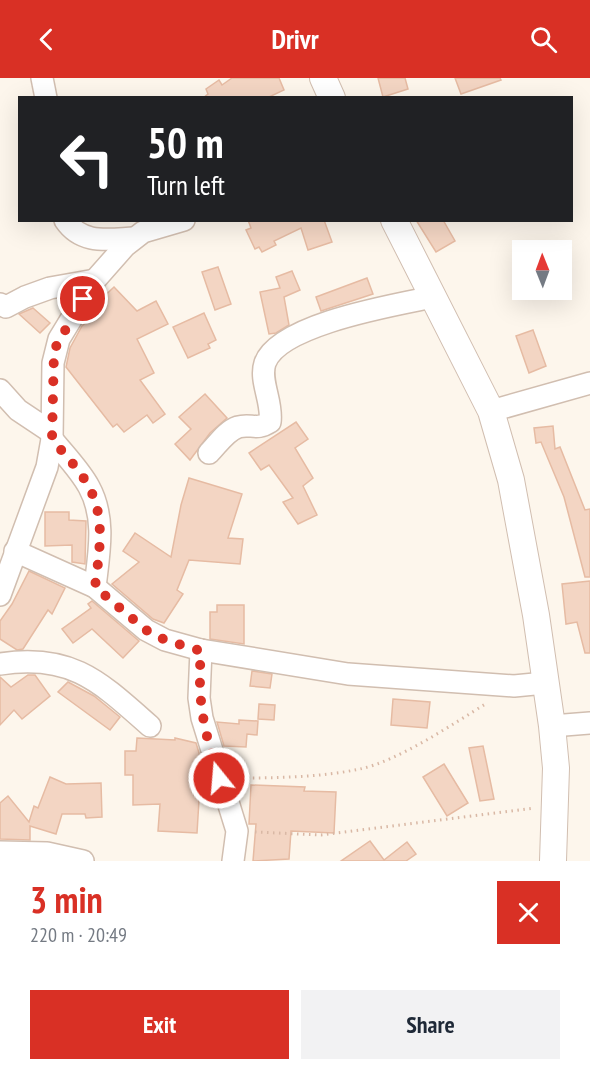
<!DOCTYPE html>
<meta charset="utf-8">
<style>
:root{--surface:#fff;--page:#f2f2f3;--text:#1f2937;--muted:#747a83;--accent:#d93025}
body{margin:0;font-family:"PT Sans Narrow",sans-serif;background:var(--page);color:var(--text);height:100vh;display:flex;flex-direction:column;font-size:22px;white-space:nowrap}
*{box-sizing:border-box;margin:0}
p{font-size:20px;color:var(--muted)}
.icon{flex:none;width:33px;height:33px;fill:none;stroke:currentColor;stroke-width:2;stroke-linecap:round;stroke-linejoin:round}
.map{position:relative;height:783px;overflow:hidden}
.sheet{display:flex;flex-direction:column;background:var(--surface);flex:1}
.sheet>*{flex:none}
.banner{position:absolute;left:18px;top:18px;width:555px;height:126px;border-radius:0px;box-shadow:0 6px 24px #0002;background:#202124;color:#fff;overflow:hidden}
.needle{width:39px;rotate:359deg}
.tools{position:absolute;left:512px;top:162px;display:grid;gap:12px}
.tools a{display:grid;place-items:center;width:60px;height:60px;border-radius:0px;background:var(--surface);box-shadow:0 6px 24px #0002;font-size:30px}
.pin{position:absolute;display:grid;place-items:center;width:51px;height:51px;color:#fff;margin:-26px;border:3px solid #fff;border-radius:50%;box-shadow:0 2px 6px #0007}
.me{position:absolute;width:66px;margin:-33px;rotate:343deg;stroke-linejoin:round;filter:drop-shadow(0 0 4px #0008)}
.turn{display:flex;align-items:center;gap:21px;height:126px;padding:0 30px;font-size:27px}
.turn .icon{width:78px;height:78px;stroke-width:2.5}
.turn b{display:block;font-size:42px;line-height:51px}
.round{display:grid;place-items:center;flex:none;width:63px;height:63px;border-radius:0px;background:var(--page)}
.overview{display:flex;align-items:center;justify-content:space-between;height:102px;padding:0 30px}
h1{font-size:36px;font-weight:800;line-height:45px;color:var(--accent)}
.cta{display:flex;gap:12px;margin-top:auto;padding:12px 30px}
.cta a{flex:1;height:69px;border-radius:0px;background:var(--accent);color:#fff;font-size:24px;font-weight:800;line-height:69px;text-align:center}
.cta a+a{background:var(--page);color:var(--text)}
header{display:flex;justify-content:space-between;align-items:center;height:78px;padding:0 30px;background:var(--accent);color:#fff;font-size:27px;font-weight:800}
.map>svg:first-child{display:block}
.building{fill:#f3d5c3;stroke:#e6bba3;stroke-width:1.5}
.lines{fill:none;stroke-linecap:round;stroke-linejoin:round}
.minor-casing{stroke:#d1beb0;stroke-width:24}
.tertiary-casing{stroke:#d1beb0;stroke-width:28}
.path{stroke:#d9b8a5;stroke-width:3;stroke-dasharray:1.5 4.5;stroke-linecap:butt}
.minor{stroke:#fff;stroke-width:21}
.tertiary{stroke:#fff;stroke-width:26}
.route{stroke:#d93025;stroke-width:10;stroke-dasharray:0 18}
</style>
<header><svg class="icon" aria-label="back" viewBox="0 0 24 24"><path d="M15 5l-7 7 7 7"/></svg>Drivr<svg class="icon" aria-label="search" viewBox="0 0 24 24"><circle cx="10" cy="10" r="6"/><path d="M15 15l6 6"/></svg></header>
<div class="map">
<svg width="590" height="783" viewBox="0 0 590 783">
<rect width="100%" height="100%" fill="#fdf6ec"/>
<g class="building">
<path d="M232,0H279L284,12L267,20H203L208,16L206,11L219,2L222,7Z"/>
<path d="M378,0H405L408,11L383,19Z"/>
<path d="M455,0H500L501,2L461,16Z"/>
<path d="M248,142H324L332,164L308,172L301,150L274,163L276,167L262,174L259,169L255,171L246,152L251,150Z"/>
<path d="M416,142H443L455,163L436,174Z"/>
<path d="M218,189L231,226L215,232L202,194Z"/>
<path d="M292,193L300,212L284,219L289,247L276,255L269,256L260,214L280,210L276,199Z"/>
<path d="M367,200L373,216L321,233L316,219Z"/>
<path d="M114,209L137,233L156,223L168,246L137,261L154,295L140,302L165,336L153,345L147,337L124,354L117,346L113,349L66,289L70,270L82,248L101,230L97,225Z"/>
<path d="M33,230L50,245L40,255L19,236Z"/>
<path d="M204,235L216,262L208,266L210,270L188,280L173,249Z"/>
<path d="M533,252L546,288L529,295L516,258Z"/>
<path d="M205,316L227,340L210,355L190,382L175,366L191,351L179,339Z"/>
<path d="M296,344L308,361L295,370L313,400L303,408L317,437L298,446L283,424L293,420L269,387L261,392L249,375Z"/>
<path d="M553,348L555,371L560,369L585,432L590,431V499H585L564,419L541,364L536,365L534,350Z"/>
<path d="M189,400L242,416L228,460L243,461L240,486L189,482L177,512L183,516L164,545L153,541L112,506L139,484L123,473L135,455L171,479L181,427Z"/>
<path d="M45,434H69V442L86,443L85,486L72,484V467L45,468Z"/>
<path d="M29,493L65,510L52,536L48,532L23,571L17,572L0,561V543L12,526Z"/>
<path d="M590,503V575H585L577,544L566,546L562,506Z"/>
<path d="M92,523L139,563L123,580L92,551L73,565L62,551L91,530L88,526Z"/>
<path d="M217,527H244V566L210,561V534H217Z"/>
<path d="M252,593L272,596L270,610L250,608Z"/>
<path d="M28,597H35L50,618L22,641L14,632L0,647V599L11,609Z"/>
<path d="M68,604L94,618L120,639L110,652L58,614Z"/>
<path d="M393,621L430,624L427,650L391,647Z"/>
<path d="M259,626L275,627L274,642L258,641Z"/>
<path d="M239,642L258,643L257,657L247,656L246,669L224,668L217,644L239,646Z"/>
<path d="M137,660L175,662V660L196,665L203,688V722H199L197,755L158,753L160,726L133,727V697H125V673H136Z"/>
<path d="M483,668L494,721L480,723L469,670Z"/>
<path d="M444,686L468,725L447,738L423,699Z"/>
<path d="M50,699L66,706L101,705L102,739L86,740L85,736H62L56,756L30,748V762L0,761V725L8,718L29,744L34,728L38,730Z"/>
<path d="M251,707L305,709L304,713L336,714L334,755L291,753L289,781L253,783L256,746H249Z"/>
<path d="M370,763L384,782L407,764L416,776L406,783H341Z"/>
</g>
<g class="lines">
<g class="minor-casing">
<g id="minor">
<path d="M42,0L46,20"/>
<path d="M65,142C82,167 108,161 134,160"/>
<path d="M0,226L6,229L25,219L50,210L95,202"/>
<path d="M0,312L18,332L51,354"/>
<path d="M491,333L590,305"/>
<path d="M52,361C64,376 80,392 89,409C106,440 99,475 95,509"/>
<path d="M209,375C218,366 226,353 238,349C251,345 256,353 270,344C273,324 259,303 265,285C279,246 395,227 433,219"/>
<path d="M15,473L95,509L146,552L165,562L201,572L348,596L514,608L545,605"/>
<path d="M0,517L47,389L52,361L53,285L59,261L95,202L125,168L143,154L184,142"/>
<path d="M201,572L199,620L202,640L237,753L233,783"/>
<path d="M0,586C72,575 100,604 150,648"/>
<path d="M552,648L590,645"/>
<path d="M0,774L47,775L83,783"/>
</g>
</g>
<g class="tertiary-casing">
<g id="tertiary">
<path d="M323,0L332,20"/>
<path d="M394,142L491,333L511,402L536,537L552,648L556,690L553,783"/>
</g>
</g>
<g class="path">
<path d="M241,700C279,700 322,699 360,691C398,683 453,646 487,625"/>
<path d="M255,754L321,757L535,730"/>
</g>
<use href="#minor" class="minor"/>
<use href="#tertiary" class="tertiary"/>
</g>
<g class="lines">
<path class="route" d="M83,221L54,272L52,361C64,376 80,392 89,409C106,441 99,475 95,509L146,552L165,562L201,573C197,623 204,653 219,700"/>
</g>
</svg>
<div class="tools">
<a><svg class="needle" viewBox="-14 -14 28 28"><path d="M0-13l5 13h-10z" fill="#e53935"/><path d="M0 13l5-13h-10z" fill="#747a83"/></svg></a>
</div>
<div class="pin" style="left:83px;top:221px;background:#d93025"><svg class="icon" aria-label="arrive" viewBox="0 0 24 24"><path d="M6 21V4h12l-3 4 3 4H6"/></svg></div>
<svg class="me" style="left:219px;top:700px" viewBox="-20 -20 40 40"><circle r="17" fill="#d93025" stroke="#fff" stroke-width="3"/><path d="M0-11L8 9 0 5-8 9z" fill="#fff"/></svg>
<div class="banner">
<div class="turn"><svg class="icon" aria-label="left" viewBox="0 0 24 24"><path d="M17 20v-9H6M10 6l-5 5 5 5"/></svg><div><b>50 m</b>Turn left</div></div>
</div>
</div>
<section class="sheet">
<div class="overview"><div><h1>3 min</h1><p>220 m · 20:49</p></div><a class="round" style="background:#d93025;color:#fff"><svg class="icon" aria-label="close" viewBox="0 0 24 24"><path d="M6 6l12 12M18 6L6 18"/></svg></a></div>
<div class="cta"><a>Exit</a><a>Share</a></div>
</section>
